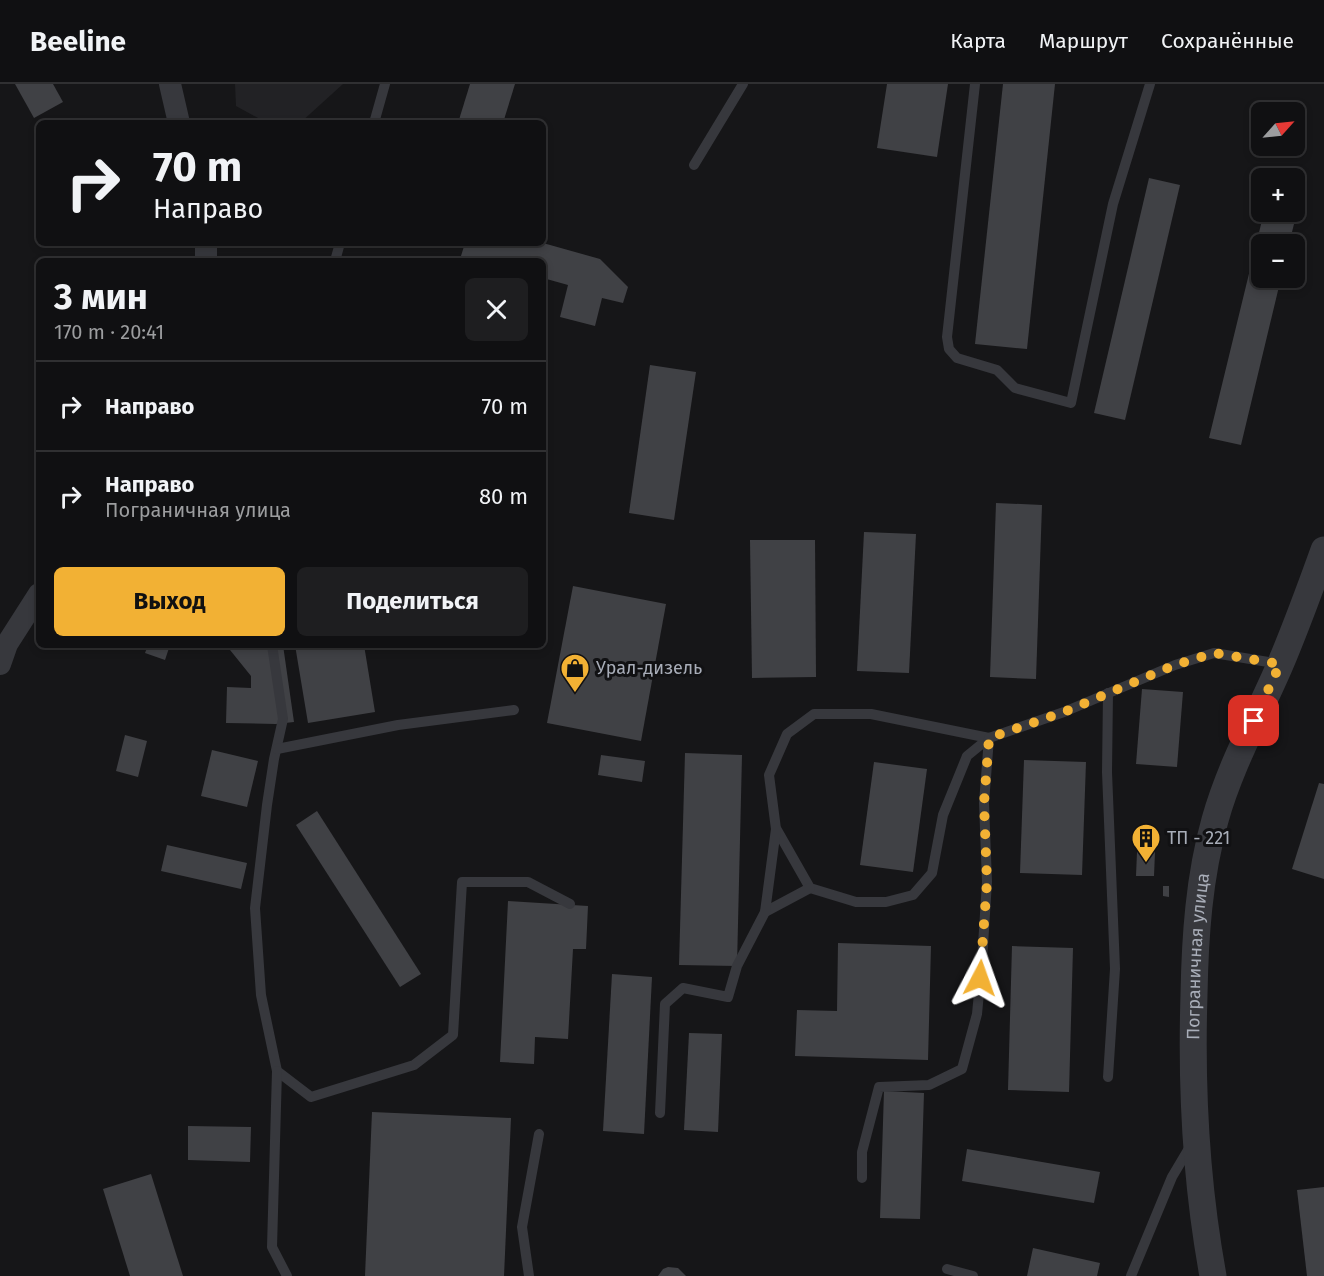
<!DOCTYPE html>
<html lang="ru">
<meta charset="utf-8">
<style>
:root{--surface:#101012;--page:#1e1e20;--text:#f1f3f6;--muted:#9c9d9f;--line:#303032;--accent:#f2b134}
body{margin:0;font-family:"Fira Sans",sans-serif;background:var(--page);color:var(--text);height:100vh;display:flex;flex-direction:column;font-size:22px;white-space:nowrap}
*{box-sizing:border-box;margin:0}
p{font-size:20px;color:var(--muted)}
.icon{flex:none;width:33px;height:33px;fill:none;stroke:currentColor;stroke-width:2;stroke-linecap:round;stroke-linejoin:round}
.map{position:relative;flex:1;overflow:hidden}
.panel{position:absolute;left:36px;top:174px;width:510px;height:390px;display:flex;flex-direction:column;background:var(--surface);border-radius:9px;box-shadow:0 3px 9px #0003,0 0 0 2px var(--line)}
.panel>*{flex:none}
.top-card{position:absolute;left:36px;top:36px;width:510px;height:126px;border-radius:9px;box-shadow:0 3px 9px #0003,0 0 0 2px var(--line);background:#101012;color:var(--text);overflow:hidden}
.needle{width:39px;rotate:63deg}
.tools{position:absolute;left:1251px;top:18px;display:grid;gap:12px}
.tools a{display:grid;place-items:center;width:54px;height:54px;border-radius:9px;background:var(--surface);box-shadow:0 3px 9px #0003,0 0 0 2px var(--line);font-size:30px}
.pin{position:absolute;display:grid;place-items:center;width:51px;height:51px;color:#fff;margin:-26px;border-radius:12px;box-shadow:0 3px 9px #0006}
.me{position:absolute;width:66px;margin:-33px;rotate:4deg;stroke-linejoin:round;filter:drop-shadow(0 0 4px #0008)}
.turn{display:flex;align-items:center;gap:21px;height:126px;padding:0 18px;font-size:27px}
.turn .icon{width:78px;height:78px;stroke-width:2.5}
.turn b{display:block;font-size:42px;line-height:51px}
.round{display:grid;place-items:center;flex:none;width:63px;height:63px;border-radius:9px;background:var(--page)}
.overview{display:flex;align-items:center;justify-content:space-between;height:102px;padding:0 18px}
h1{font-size:36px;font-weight:700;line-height:45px}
.action{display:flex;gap:12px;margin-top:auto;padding:12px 18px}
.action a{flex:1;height:69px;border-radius:9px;background:var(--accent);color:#111;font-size:24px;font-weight:700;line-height:69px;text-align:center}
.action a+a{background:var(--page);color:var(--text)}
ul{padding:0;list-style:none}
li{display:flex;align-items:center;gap:18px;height:90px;padding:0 18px;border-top:2px solid var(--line)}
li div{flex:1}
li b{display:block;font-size:22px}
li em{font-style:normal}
header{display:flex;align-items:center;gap:36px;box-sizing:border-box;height:84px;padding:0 30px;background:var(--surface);border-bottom:2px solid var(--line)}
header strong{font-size:28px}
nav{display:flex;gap:33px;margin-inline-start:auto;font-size:21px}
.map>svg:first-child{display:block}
.built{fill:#222225}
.building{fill:#404145}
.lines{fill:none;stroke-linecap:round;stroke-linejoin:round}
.service{stroke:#37383d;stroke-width:10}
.minor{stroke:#37383d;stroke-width:22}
.tertiary{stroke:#37383d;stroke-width:27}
.route{stroke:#f2b134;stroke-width:10;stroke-dasharray:0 18}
.labels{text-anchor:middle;stroke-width:6;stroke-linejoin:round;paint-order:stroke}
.poi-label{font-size:18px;fill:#a8adb8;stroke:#111113;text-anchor:start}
.street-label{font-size:18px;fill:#a8adb8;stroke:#111113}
</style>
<header>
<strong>Beeline</strong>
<nav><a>Карта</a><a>Маршрут</a><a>Сохранённые</a></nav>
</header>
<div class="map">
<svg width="1324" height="1192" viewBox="0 0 1324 1192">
<rect width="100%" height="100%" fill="#161618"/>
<path class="built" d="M235,0H343L300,39H267L236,22Z"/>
<g class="building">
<path d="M15,0H53L63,18L34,34Z"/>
<path d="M470,0H515L503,39H458Z"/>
<path d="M887,0H948L937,73L877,64Z"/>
<path d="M1003,0H1055L1027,265L975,260Z"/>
<path d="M1149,94L1180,101L1125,336L1094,329Z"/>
<path d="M1264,128H1297L1289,160H1262V194H1281L1241,361L1209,354Z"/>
<path d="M465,159H543L600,175L628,203L623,219L602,214L595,242L560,233L568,201L543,194V177H480L461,172Z"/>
<path d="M650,281L696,288L674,436L629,429Z"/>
<path d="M996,419L1042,421L1036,595L990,593Z"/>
<path d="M864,448L916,450L909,589L857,587Z"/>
<path d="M750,456H815L816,593L752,594Z"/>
<path d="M573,502L666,520L641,657L547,639Z"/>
<path d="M148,561H170L165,576L145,569Z"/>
<path d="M226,561H283L294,638L276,640L226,639L227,603L251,604V592Z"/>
<path d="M295,561H364L375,628L308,639Z"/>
<path d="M1142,605L1183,608L1177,683L1136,680Z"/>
<path d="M125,651L147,657L138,693L116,687Z"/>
<path d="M212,666L258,677L247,723L201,712Z"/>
<path d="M685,669L742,671L737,882L679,881Z"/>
<path d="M601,671L645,677L642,698L598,691Z"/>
<path d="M1024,676L1086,678L1082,791L1020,789Z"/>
<path d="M874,678L927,685L913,788L860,781Z"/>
<path d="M1319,699L1324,700V795L1292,785Z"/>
<path d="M317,727L421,890L400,903L296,741Z"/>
<path d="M167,761L247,779L241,805L161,787Z"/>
<path d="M1137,768H1155L1154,792H1136Z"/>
<path d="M1163,802H1169V813L1163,812Z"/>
<path d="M508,817L588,822L586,865H573L568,955L535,953L534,980L500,978Z"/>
<path d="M838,859L931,862L928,976L795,972L797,926L837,927Z"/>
<path d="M1012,862L1073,864L1069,1008L1008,1006Z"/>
<path d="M612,890L652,893L644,1050L603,1047Z"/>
<path d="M689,949L722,950L718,1048L684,1046Z"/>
<path d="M884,1007L924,1009L920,1135L880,1134Z"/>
<path d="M372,1028L511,1034L504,1192H365Z"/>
<path d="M188,1042L251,1043L250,1078L188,1076Z"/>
<path d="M967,1065L1100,1088L1094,1119L962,1097Z"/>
<path d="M151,1090L183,1192H130L103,1105Z"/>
<path d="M1324,1103V1192H1307L1297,1106Z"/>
<path d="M1033,1164L1100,1179L1097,1192H1027Z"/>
<path d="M668,1183L678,1184L686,1192H658L663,1185Z"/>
</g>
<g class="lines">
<g class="service">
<path d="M975,0L947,253L949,265L957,274L997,286L1015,304L1071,319L1113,120L1150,0"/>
<path d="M374,39L385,0"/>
<path d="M694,81L743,0"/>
<path d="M335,177L340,159"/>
<path d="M272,561L283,635L274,675L267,721L255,824L261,911L277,987L311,1013L414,981L453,951L462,798H528L570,820"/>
<path d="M1108,609L1107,688L1115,885L1108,993"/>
<path d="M277,665L398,641L514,626"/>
<path d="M777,746L810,804L856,818H886L913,811L932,789L943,731L967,672L989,654"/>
<path d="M765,828L810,804"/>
<path d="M277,987L272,1163L287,1192"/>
<path d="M660,1029L665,920L683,904L728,913L737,882L765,828L776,745L769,691L787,650L814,630H871L989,654L1064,628L1175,581L1214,569L1280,580"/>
<path d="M862,1094V1068L879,1003L929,1001L962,985L977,930L982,877L987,798L984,719L989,654"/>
<path d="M947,1185L973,1192"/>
<path d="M529,1192L522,1143L539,1050"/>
<path d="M1131,1192L1172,1093L1191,1061"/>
</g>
<g class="minor">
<path d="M170,0L179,39"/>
<path d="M206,177V159"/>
<path d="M0,580L7,560L39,510"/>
</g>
<path class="tertiary" id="s1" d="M1213,1192C1196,1099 1191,1006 1194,911C1195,853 1199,793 1215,736C1230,682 1258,632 1280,581C1296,543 1310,505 1324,466"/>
</g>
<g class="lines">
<path class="route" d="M980,894L987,798L984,719L989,654L1064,628L1175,581L1214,569L1280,580L1254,637"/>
</g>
<defs>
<g id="shop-pin" transform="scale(1.5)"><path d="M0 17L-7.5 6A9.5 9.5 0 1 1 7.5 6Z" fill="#f2b134" stroke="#111113"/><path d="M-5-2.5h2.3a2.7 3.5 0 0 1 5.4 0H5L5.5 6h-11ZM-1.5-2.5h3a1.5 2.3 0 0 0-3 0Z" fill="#111"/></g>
<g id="building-pin" transform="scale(1.5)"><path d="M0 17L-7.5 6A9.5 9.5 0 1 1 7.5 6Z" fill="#f2b134" stroke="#111113"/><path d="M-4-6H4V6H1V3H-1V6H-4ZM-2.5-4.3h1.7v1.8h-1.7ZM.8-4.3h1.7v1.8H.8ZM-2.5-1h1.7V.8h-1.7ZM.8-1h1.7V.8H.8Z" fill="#111"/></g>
</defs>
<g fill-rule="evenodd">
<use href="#shop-pin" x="575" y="584"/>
<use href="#building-pin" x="1146" y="754"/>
</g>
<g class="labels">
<g class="poi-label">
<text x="596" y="590">Урал-дизель</text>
<text x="1167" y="760">ТП - 221</text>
</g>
<g class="street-label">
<text dy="6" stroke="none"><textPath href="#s1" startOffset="321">Пограничная улица</textPath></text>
</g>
</g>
</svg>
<div class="tools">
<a><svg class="needle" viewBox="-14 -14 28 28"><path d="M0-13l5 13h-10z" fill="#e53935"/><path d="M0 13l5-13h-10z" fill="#9c9d9f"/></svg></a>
<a>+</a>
<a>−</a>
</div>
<div class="pin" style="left:1254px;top:637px;background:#d93025"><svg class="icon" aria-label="arrive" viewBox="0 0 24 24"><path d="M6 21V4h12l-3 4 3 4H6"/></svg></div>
<svg class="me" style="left:980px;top:894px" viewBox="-20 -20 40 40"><path d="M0-17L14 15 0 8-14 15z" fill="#f2b134" stroke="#fff" stroke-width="4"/></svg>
<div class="top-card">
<div class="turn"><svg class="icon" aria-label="right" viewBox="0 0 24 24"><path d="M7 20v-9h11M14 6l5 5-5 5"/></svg><div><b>70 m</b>Направо</div></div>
</div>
<section class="panel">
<div class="overview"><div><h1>3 мин</h1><p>170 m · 20:41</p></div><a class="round"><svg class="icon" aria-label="close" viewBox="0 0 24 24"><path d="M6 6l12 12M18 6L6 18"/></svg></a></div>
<ul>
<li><svg class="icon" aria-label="right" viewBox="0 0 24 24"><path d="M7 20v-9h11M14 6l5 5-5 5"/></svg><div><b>Направо</b></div><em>70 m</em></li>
<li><svg class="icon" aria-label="right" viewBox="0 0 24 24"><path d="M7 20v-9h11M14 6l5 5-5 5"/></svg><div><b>Направо</b><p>Пограничная улица</p></div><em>80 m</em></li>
</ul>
<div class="action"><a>Выход</a><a>Поделиться</a></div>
</section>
</div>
